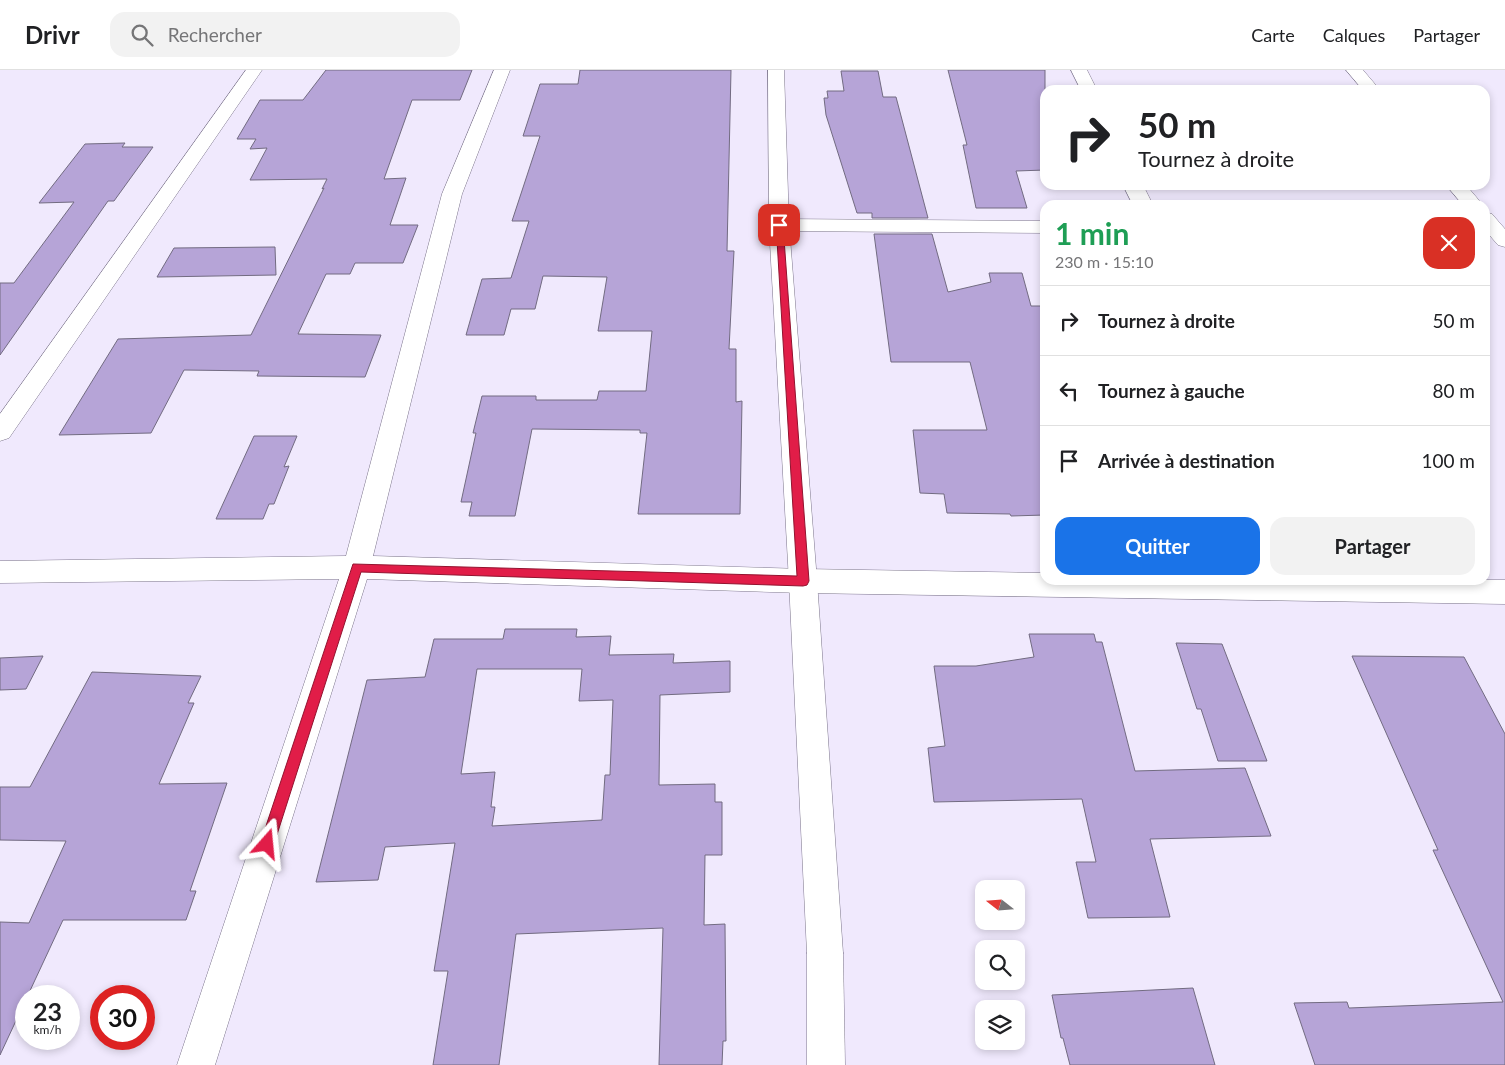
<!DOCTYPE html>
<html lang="fr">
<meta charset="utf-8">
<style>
:root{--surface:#fff;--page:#f2f2f2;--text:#202124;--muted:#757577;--line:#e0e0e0;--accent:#1a73e8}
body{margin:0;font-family:Lato,sans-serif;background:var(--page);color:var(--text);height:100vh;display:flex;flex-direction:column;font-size:19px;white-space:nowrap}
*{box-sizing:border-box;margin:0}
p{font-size:16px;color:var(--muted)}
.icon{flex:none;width:28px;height:28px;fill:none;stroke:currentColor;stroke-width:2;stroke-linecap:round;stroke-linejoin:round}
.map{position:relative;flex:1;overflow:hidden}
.drawer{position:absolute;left:1040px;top:130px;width:450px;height:385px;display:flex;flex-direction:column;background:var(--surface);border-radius:15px;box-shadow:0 2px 8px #0003}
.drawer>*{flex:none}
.hud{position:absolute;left:1040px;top:15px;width:450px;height:105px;border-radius:15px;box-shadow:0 2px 8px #0003;background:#fff;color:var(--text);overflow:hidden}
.needle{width:32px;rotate:287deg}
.tools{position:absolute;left:975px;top:810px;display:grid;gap:10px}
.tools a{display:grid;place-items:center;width:50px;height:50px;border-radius:10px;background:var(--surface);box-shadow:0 2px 8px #0003;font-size:25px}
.speed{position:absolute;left:15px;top:915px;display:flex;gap:10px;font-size:25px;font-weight:700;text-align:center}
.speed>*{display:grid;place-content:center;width:65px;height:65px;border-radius:50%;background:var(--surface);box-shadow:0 2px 8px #0003;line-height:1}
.speed small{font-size:12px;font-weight:400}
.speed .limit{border:8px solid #d22;background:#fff;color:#111}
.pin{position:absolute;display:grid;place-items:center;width:42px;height:42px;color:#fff;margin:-21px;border-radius:10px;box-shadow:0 2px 8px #0006}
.me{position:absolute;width:55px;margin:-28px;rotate:18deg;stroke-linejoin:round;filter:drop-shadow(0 0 4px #0008)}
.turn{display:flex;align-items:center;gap:18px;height:105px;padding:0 15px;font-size:22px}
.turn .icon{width:65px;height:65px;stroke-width:2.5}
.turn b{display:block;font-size:35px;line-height:42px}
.round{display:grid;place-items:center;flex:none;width:52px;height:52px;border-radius:15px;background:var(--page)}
.head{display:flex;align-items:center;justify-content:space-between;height:85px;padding:0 15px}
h1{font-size:30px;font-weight:700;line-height:38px;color:#1e9e55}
.cta{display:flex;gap:10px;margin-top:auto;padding:10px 15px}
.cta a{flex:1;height:58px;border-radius:15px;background:var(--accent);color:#fff;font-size:20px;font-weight:700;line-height:58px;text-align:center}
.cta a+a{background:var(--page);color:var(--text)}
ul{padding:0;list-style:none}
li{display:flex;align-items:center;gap:15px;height:70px;padding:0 15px;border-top:1px solid var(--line)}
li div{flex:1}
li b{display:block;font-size:19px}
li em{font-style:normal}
header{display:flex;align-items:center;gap:30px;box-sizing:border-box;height:70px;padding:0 25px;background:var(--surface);border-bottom:1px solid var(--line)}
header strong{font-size:24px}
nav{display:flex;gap:28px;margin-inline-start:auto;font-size:18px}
.search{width:350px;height:45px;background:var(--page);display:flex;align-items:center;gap:12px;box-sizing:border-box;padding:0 18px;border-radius:15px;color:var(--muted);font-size:19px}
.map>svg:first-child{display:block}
.building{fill:#b6a4d7;stroke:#726b81;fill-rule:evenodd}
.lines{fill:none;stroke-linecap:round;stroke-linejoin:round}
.street-casing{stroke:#7c758b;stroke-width:1}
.secondary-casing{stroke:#7c758b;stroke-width:1}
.street{fill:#fff;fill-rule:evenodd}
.secondary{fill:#fff;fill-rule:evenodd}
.route{fill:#e11d48;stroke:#92132f}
</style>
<header>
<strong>Drivr</strong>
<div class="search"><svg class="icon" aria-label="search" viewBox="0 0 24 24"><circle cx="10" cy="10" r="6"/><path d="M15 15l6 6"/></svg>Rechercher</div>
<nav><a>Carte</a><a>Calques</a><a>Partager</a></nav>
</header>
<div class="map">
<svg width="1505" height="995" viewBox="0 0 1505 995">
<rect width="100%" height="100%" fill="#f0e9fd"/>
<g class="building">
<path d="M326,0H472L460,30H412L384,109L406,108L390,155H418L403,193H355L350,204H326L298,264L381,265L365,307L257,306L259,301L184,300L151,363L59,365L118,269L251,265L324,118L322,119L327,109L250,110L267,78L250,79L256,69H237L260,30H303Z"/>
<path d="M580,0H731L727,181H734L729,279H736V332L742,331L740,444H638L647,363H640V360L532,359L515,446H469L472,432H461L476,363H473L482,326H536V330H597L599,321H646L652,261H598L607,207L543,206L535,239H511L504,265H466L482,209L511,208L529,151H512L540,66H523L540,14H578Z"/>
<path d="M948,0H1045V100L1016,101L1027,138H976L963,75H967Z"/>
<path d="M841,1H878L883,27H896L928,148H872V143H857L826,45L824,28H828L827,21H844Z"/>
<path d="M125,73L122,77H153L114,131H108L0,285V213H14L74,132L39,133L85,74Z"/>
<path d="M874,164H932L948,222L991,212L989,203H1022L1031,236H1045V445L1011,446L1010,444L947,443L944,424L920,423L913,360H987L970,292H891Z"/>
<path d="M275,177L276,205L157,207L174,178Z"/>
<path d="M254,366H297L284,397L289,396L274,434H269L263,449H216Z"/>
<path d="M505,559H577L576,567L611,566L609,585L674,584L673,593L730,591V622L660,625L659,715L715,714V732H722V785H705L704,855L725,854L726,971H723L722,995H659L663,858L516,864L499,995H433L448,901H434L455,773L385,777L378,810L316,812L367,610L425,607L434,569H503ZM477,599H582L579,631L613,630L610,705H605L602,750L492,756L495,737H491L495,702L461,704Z"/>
<path d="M1029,564H1094L1096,572H1102L1135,701L1245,698L1271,766L1150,769L1170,847L1088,848L1076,792H1096L1082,729L934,732L928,678L945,676L934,596H976L1034,587Z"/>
<path d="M1176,573L1222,574L1267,691H1218L1201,639H1197Z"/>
<path d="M43,586L26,619L0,620V588Z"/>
<path d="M1352,586L1464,587L1505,664V995H1315L1294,933L1347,932L1349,938L1503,932L1433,780H1438Z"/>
<path d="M92,602L201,606L188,633H194L159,714L227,713L190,821H196L186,850H63L0,985V852L29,853L66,771L0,770V717H30Z"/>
<path d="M1193,918L1215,995H1070L1063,968H1061L1052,925Z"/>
</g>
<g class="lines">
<g class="street-casing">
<g id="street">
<path d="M246,0H262L9,368L0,371V344Z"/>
<path d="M494,0H510L462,124L373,486L803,499L1045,503V510H1505V534L803,523L367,509L215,995H177L339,509L0,513V491L346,486L442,124Z"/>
<path d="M1071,0H1087L1097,20H1081Z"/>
<path d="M1346,0H1363L1380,20H1363Z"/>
<path d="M1123,115H1143L1153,135H1133Z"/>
<path d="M1446,115H1466L1483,135H1463Z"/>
<path d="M1485,142L1492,144L1505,159V177L1498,175L1485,160Z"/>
<path d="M779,149L1045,151V163L779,161L772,159L769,155L772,151Z"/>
<path d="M825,865L838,870L843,883L845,995H807V883L812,870Z"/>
</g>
</g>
<g class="secondary-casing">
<path id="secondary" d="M768,0H784L789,155L817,511L843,883L838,896L825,901L812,896L807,883L789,511L769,155Z"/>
</g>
<use href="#street" class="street"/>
<use href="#secondary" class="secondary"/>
</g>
<path class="route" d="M776,153L783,155L809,511L807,515L803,516L361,502L274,774L272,779L267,781L262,779L260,774L353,494L797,506Z"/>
</svg>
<div class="tools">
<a><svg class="needle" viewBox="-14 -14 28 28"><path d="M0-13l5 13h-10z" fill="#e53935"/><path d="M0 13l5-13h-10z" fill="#757577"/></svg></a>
<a><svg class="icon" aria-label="search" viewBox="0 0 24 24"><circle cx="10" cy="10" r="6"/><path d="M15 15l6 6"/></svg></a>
<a><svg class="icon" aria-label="layers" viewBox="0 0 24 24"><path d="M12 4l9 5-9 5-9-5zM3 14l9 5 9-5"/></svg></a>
</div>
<div class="speed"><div>23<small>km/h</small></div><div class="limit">30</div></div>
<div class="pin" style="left:779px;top:155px;background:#d93025"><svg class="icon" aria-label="arrive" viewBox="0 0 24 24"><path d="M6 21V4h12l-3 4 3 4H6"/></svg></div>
<svg class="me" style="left:267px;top:774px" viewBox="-20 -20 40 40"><path d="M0-17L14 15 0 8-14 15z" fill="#e11d48" stroke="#fff" stroke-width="4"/></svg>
<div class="hud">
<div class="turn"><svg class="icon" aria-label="right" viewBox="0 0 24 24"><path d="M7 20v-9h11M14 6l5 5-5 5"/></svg><div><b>50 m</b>Tournez à droite</div></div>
</div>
<section class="drawer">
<div class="head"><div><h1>1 min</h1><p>230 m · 15:10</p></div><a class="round" style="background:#d93025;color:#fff"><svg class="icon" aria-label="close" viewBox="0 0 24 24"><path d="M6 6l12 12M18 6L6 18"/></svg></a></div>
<ul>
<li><svg class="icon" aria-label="right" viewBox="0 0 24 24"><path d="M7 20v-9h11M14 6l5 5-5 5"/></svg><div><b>Tournez à droite</b></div><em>50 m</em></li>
<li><svg class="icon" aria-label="left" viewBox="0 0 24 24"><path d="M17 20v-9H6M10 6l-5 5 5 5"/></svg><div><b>Tournez à gauche</b></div><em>80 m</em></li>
<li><svg class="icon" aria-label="arrive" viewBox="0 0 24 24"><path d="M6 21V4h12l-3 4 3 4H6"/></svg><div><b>Arrivée à destination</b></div><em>100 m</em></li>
</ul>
<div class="cta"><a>Quitter</a><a>Partager</a></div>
</section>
</div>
